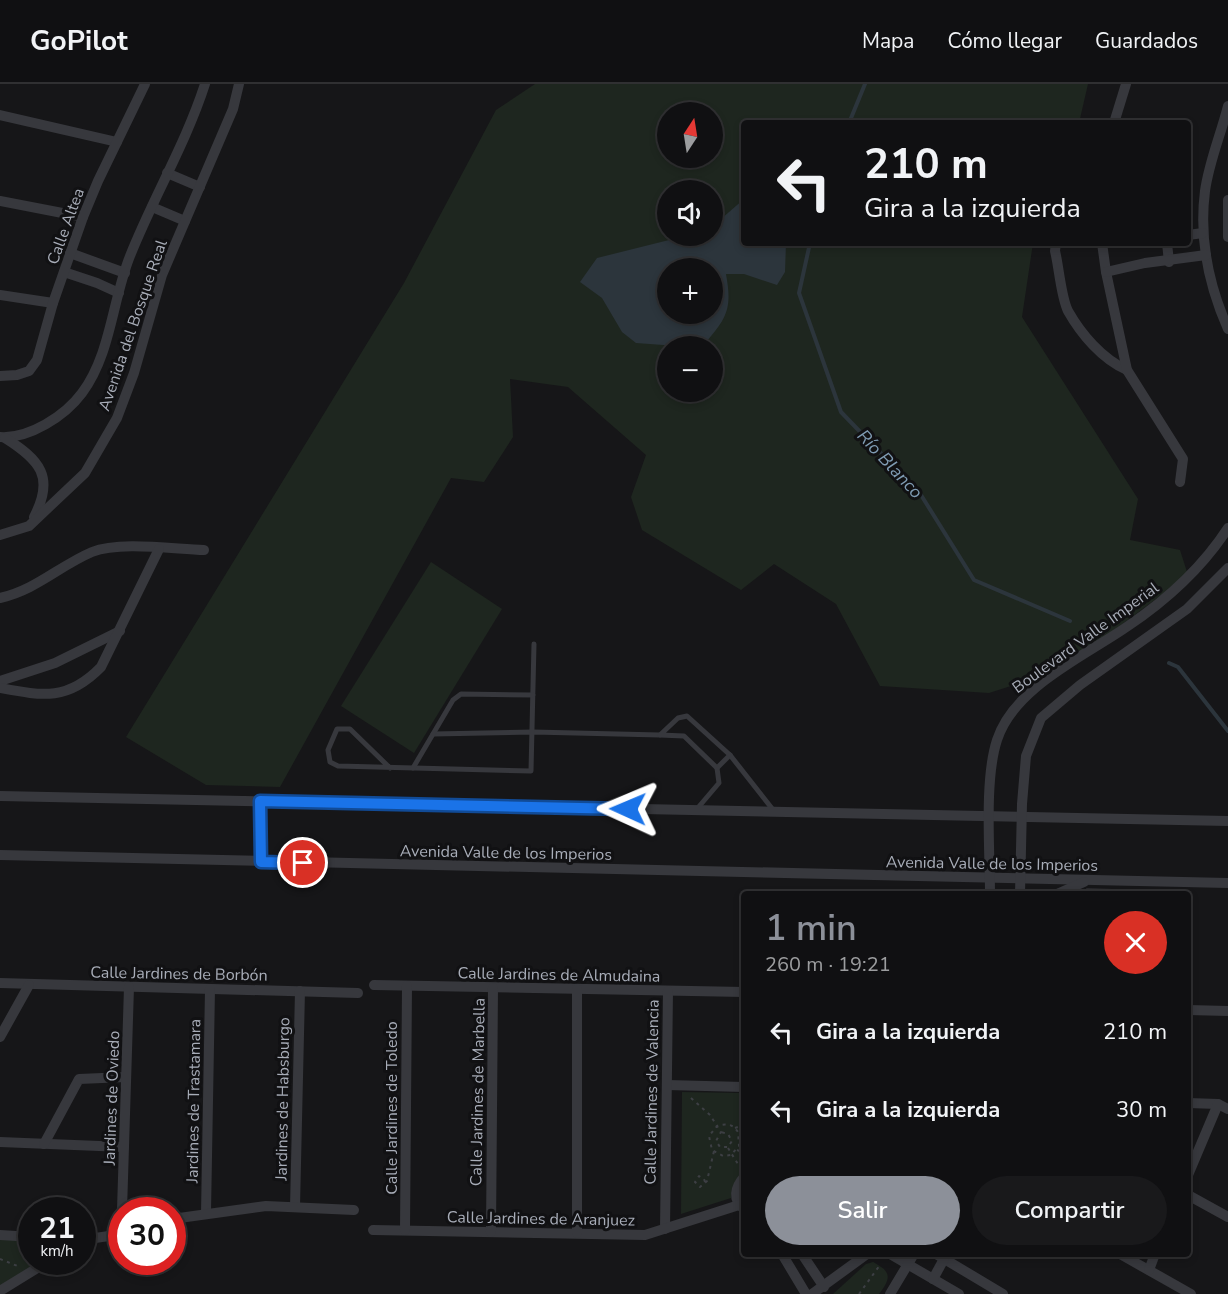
<!DOCTYPE html>
<html lang="es">
<meta charset="utf-8">
<style>
:root{--surface:#101012;--page:#19191b;--text:#f1f3f6;--muted:#9c9d9f;--line:#303032;--accent:#8c9099}
body{margin:0;font-family:"Nunito Sans",sans-serif;background:var(--page);color:var(--text);height:100vh;display:flex;flex-direction:column;font-size:22px;white-space:nowrap}
*{box-sizing:border-box;margin:0}
p{font-size:20px;color:var(--muted)}
.icon{flex:none;width:33px;height:33px;fill:none;stroke:currentColor;stroke-width:2;stroke-linecap:round;stroke-linejoin:round}
.map{position:relative;flex:1;overflow:hidden}
.side{position:absolute;left:741px;top:807px;width:450px;height:366px;display:flex;flex-direction:column;background:var(--surface);border-radius:6px;box-shadow:0 3px 9px #0003,0 0 0 2px var(--line)}
.side>*{flex:none}
.top-card{position:absolute;left:741px;top:36px;width:450px;height:126px;border-radius:6px;box-shadow:0 3px 9px #0003,0 0 0 2px var(--line);background:#101012;color:var(--text);overflow:hidden}
.needle{width:39px;rotate:12deg}
.fabs{position:absolute;left:657px;top:18px;display:grid;gap:12px}
.fabs a{display:grid;place-items:center;width:66px;height:66px;border-radius:50%;background:var(--surface);box-shadow:0 3px 9px #0003,0 0 0 2px var(--line);font-size:30px}
.speed{position:absolute;left:18px;top:1113px;display:flex;gap:12px;font-size:30px;font-weight:700;text-align:center}
.speed>*{display:grid;place-content:center;width:78px;height:78px;border-radius:50%;background:var(--surface);box-shadow:0 3px 9px #0003,0 0 0 2px var(--line);line-height:1}
.speed small{font-size:15px;font-weight:400}
.speed .limit{border:9px solid #d22;background:#fff;color:#111}
.pin{position:absolute;display:grid;place-items:center;width:51px;height:51px;color:#fff;margin:-26px;border:3px solid #fff;border-radius:50%;box-shadow:0 2px 6px #0007}
.me{position:absolute;width:66px;margin:-33px;rotate:271deg;stroke-linejoin:round;filter:drop-shadow(0 0 4px #0008)}
.turn{display:flex;align-items:center;gap:21px;height:126px;padding:0 24px;font-size:27px}
.turn .icon{width:78px;height:78px;stroke-width:2.5}
.turn b{display:block;font-size:42px;line-height:51px}
.round{display:grid;place-items:center;flex:none;width:63px;height:63px;border-radius:32px;background:var(--page)}
.overview{display:flex;align-items:center;justify-content:space-between;height:102px;padding:0 24px}
h1{font-size:36px;font-weight:600;line-height:45px;color:var(--accent)}
.primary-button{display:flex;gap:12px;margin-top:auto;padding:12px 24px}
.primary-button a{flex:1;height:69px;border-radius:36px;background:var(--accent);color:#fff;font-size:24px;font-weight:600;line-height:69px;text-align:center}
.primary-button a+a{background:var(--page);color:var(--text)}
ul{padding:0;list-style:none}
li{display:flex;align-items:center;gap:18px;height:78px;padding:0 24px}
li div{flex:1}
li b{display:block;font-size:22px}
li em{font-style:normal}
header{display:flex;align-items:center;gap:36px;box-sizing:border-box;height:84px;padding:0 30px;background:var(--surface);border-bottom:2px solid var(--line)}
header strong{font-size:28px}
nav{display:flex;gap:33px;margin-inline-start:auto;font-size:21px}
.map>svg:first-child{display:block}
.green{fill:#1e261f;fill-rule:evenodd}
.water{fill:#2c353c;fill-rule:evenodd}
.lines{fill:none;stroke-linecap:round;stroke-linejoin:round}
.stream{stroke:#2c353c;stroke-width:4}
.building{fill:#404145;stroke:#303034;stroke-width:1.5}
.path{stroke:#3d3f44;stroke-width:2;stroke-dasharray:3 4.5;stroke-linecap:butt}
.lane{stroke:#37383d;stroke-width:5}
.street{stroke:#37383d;stroke-width:10}
.route-casing{stroke:#114b97;stroke-width:15}
.route{stroke:#1a73e8;stroke-width:10}
.labels{text-anchor:middle;stroke-width:6;stroke-linejoin:round;paint-order:stroke}
.street-label{font-size:16px;fill:#a8adb8;stroke:#111113}
.water-label{font-size:18px;font-style:italic;fill:#7f9bb3;stroke:#111113}
</style>
<header>
<strong>GoPilot</strong>
<nav><a>Mapa</a><a>Cómo llegar</a><a>Guardados</a></nav>
</header>
<div class="map">
<svg width="1228" height="1210" viewBox="0 0 1228 1210">
<rect width="100%" height="100%" fill="#161618"/>
<g class="green">
<path d="M535,0H1088L1079,39H744V159H1033L1022,233L1138,415L1130,456L1180,466L1188,491L1061,586L989,609L880,602L836,520L774,480L741,506L642,446L631,413L646,371L568,303L510,295L513,353L484,398L451,394L280,703L206,701L126,653L404,199L496,26ZM668,28H712V74H668ZM668,106H712V152H668ZM668,184H712V230H668ZM668,262H712V308H668Z"/>
<path d="M431,478L502,525L414,669L341,622Z"/>
<path d="M682,1008L744,1009V1088L732,1105L731,1114L681,1130Z"/>
<path d="M0,1154L31,1155L32,1178H42L0,1204Z"/>
<path d="M873,1178C892,1188 891,1194 879,1210H833L866,1180Z"/>
</g>
<path class="water" d="M744,115V159H786L785,188L777,201L744,190H726C732,223 728,233 706,258L677,262L636,259L622,248L602,214L580,198L597,174L685,152H712L713,142ZM668,184H712V230H668Z"/>
<g class="lines">
<g class="stream">
<path d="M849,39L865,0"/>
<path d="M810,159L799,209L841,328L921,411L974,496L1070,537"/>
<path d="M1169,579L1178,583L1228,647"/>
</g>
</g>
<path class="building" d="M1087,805L1121,806V810H1087Z"/>
<g class="lines">
<g class="path">
<path d="M691,1014L710,1031L717,1042L709,1052L712,1066L723,1072L731,1071L739,1062L738,1048C733,1040 726,1039 717,1042L721,1048L716,1057L720,1063H728L732,1057L728,1050L721,1048"/>
<path d="M735,1044L744,1041"/>
<path d="M728,1064L741,1085"/>
<path d="M737,1066L744,1069"/>
<path d="M705,1098L704,1095L699,1092L695,1098L700,1103L707,1097L714,1067"/>
<path d="M0,1175L20,1183"/>
<path d="M859,1210L880,1181"/>
</g>
<g class="lane">
<path d="M433,650L533,648L660,651"/>
<path d="M390,684L350,645H337L328,666L330,678L338,682L531,687L534,560"/>
<path d="M413,684L453,616L461,610L533,611"/>
<path d="M717,684L730,671"/>
<path d="M696,726L719,699L717,684L684,652L660,651L678,634L687,632L730,671L774,727"/>
</g>
<g class="street">
<path d="M1228,22C1221,50 1209,78 1205,107C1199,154 1209,202 1228,245"/>
<path d="M0,31L117,58"/>
<path d="M1114,39L1126,0"/>
<path d="M167,89L200,103"/>
<path d="M1228,116V153"/>
<path d="M0,117L83,133"/>
<path d="M152,123L185,137"/>
<path d="M1188,151L1203,149"/>
<path d="M1056,159L1055,167C1059,183 1061,213 1068,227C1081,250 1102,275 1127,286"/>
<path d="M1102,159L1106,188L1127,286L1183,375L1180,398"/>
<path d="M1167,159L1169,178"/>
<path d="M70,169L125,189"/>
<path d="M64,188L97,199L119,209"/>
<path d="M1106,188L1145,179L1206,171"/>
<path d="M0,211L53,219"/>
<path d="M0,292L17,291L29,287L37,276L53,219L83,133L98,97L145,0"/>
<path d="M0,353C29,355 65,332 82,309C111,270 112,217 130,172C153,114 186,59 205,0"/>
<path d="M5,354C40,376 55,393 34,433"/>
<path d="M0,451L29,442L85,389L117,334L134,289L162,191L233,25L239,0"/>
<path d="M0,514C36,506 59,482 92,468C119,457 173,465 204,466"/>
<path d="M0,597L55,579L120,547"/>
<path d="M0,604C43,612 68,617 101,583L159,465"/>
<path d="M0,712L1228,737"/>
<path d="M260,717L261,778"/>
<path d="M0,771L1228,799"/>
<path d="M990,810C990,767 984,696 997,656C1014,603 1085,572 1128,542C1168,515 1202,484 1228,444"/>
<path d="M1020,810L1022,720L1026,672L1041,634L1080,601L1187,525L1228,484"/>
<path d="M1057,810L1084,798"/>
<path d="M0,899L358,909"/>
<path d="M374,901L744,908"/>
<path d="M1188,926L1228,927"/>
<path d="M0,953L29,901"/>
<path d="M667,1001L744,1003"/>
<path d="M1188,1019L1218,1020L1228,1025"/>
<path d="M0,1058L124,1063"/>
<path d="M44,1060L79,995L126,993"/>
<path d="M1188,1091L1218,1020"/>
<path d="M1188,1111L1228,1133"/>
<path d="M295,1123L300,907"/>
<path d="M744,1125C732,1116 735,1103 744,1093"/>
<path d="M122,1126L129,903"/>
<path d="M206,1129L210,905"/>
<path d="M172,1135L266,1122L354,1126"/>
<path d="M665,1145L668,907"/>
<path d="M373,1146L645,1151L739,1121"/>
<path d="M405,1146L407,902"/>
<path d="M491,1148L493,904"/>
<path d="M577,1149V905"/>
<path d="M0,1151L32,1153"/>
<path d="M82,1156L122,1150"/>
<path d="M782,1170L806,1210"/>
<path d="M802,1170L824,1203"/>
<path d="M890,1170L959,1210"/>
<path d="M936,1170L1003,1210"/>
<path d="M1120,1170L1191,1210"/>
<path d="M1149,1186L1155,1170"/>
<path d="M933,1195L944,1175"/>
<path d="M0,1207L47,1178"/>
<path d="M812,1210L867,1170"/>
<path d="M890,1210L914,1170"/>
</g>
</g>
<g class="lines">
<g class="route-casing">
<path id="route" d="M303,779L261,778L260,717L628,725"/>
</g>
<use href="#route" class="route"/>
</g>
<g class="labels">
<g class="street-label">
<text transform="translate(65 142) rotate(-70)" y="6">Calle Altea</text>
<text transform="translate(132 241) rotate(-71)" y="6">Avenida del Bosque Real</text>
<text transform="translate(1085 553) rotate(-36)" y="6">Boulevard Valle Imperial</text>
<text transform="translate(506 768) rotate(1)" y="6">Avenida Valle de los Imperios</text>
<text transform="translate(992 779) rotate(1)" y="6">Avenida Valle de los Imperios</text>
<text transform="translate(179 889) rotate(1)" y="6">Calle Jardines de Borbón</text>
<text transform="translate(559 890) rotate(1)" y="6">Calle Jardines de Almudaina</text>
<text transform="translate(477 1008) rotate(-89)" y="6">Calle Jardines de Marbella</text>
<text transform="translate(651 1008) rotate(-89)" y="6">Calle Jardines de Valencia</text>
<text transform="translate(111 1014) rotate(-88)" y="6">Jardines de Oviedo</text>
<text transform="translate(282 1015) rotate(-89)" y="6">Jardines de Habsburgo</text>
<text transform="translate(193 1017) rotate(-89)" y="6">Jardines de Trastamara</text>
<text transform="translate(391 1024) rotate(-90)" y="6">Calle Jardines de Toledo</text>
<text transform="translate(541 1134) rotate(1)" y="6">Calle Jardines de Aranjuez</text>
</g>
<g class="water-label">
<text transform="translate(890 380) rotate(47)" y="6">Río Blanco</text>
</g>
</g>
</svg>
<div class="fabs">
<a><svg class="needle" viewBox="-14 -14 28 28"><path d="M0-13l5 13h-10z" fill="#e53935"/><path d="M0 13l5-13h-10z" fill="#9c9d9f"/></svg></a>
<a><svg class="icon" aria-label="sound" viewBox="0 0 24 24"><path d="M4 9h4l5-4v14l-5-4H4zM17 9q2 3 0 6"/></svg></a>
<a>+</a>
<a>−</a>
</div>
<div class="speed"><div>21<small>km/h</small></div><div class="limit">30</div></div>
<div class="pin" style="left:303px;top:779px;background:#d93025"><svg class="icon" aria-label="arrive" viewBox="0 0 24 24"><path d="M6 21V4h12l-3 4 3 4H6"/></svg></div>
<svg class="me" style="left:628px;top:725px" viewBox="-20 -20 40 40"><path d="M0-17L14 15 0 8-14 15z" fill="#1a73e8" stroke="#fff" stroke-width="4"/></svg>
<div class="top-card">
<div class="turn"><svg class="icon" aria-label="left" viewBox="0 0 24 24"><path d="M17 20v-9H6M10 6l-5 5 5 5"/></svg><div><b>210 m</b>Gira a la izquierda</div></div>
</div>
<section class="side">
<div class="overview"><div><h1>1 min</h1><p>260 m · 19:21</p></div><a class="round" style="background:#d93025;color:#fff"><svg class="icon" aria-label="close" viewBox="0 0 24 24"><path d="M6 6l12 12M18 6L6 18"/></svg></a></div>
<ul>
<li><svg class="icon" aria-label="left" viewBox="0 0 24 24"><path d="M17 20v-9H6M10 6l-5 5 5 5"/></svg><div><b>Gira a la izquierda</b></div><em>210 m</em></li>
<li><svg class="icon" aria-label="left" viewBox="0 0 24 24"><path d="M17 20v-9H6M10 6l-5 5 5 5"/></svg><div><b>Gira a la izquierda</b></div><em>30 m</em></li>
</ul>
<div class="primary-button"><a>Salir</a><a>Compartir</a></div>
</section>
</div>
